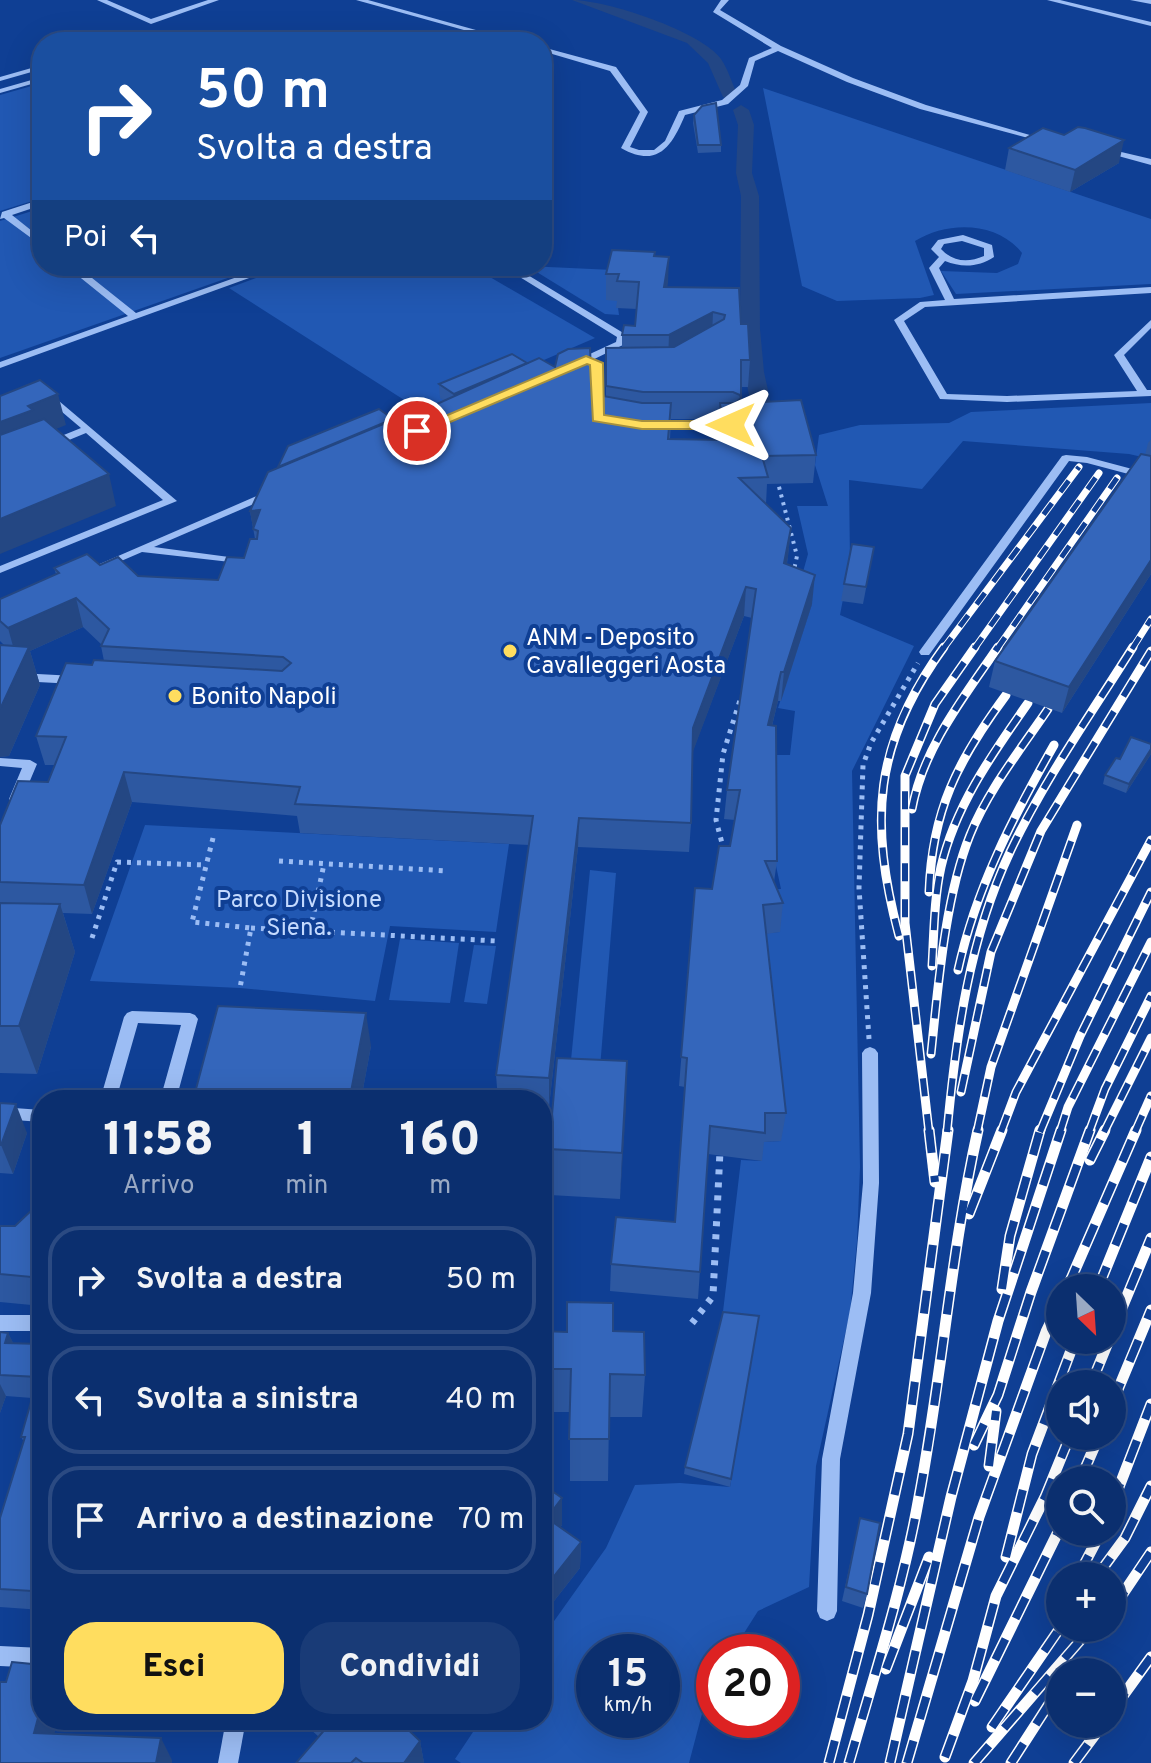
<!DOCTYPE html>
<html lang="it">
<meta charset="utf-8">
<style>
:root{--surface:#0b2f6f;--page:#193b77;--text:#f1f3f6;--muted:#9aa9c3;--line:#2b4a82;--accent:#ffdd5f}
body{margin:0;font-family:Overpass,sans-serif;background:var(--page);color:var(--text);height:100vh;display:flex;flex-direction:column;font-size:30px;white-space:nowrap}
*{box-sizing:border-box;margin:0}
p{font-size:26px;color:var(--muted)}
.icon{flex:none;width:44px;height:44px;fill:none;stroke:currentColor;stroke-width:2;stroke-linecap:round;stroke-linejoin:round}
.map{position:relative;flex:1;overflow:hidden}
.panel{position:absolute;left:32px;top:1090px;width:520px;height:640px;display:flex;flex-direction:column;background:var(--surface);border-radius:32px;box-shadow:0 8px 32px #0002,0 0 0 2px var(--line)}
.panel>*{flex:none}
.hud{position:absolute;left:32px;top:32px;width:520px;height:244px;border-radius:32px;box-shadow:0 8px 32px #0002,0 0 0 2px var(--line);background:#1a4fa0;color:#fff;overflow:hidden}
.needle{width:52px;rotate:155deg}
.fabs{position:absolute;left:1046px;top:1274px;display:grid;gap:16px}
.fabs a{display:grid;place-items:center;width:80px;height:80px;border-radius:50%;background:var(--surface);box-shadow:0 8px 32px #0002,0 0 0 2px var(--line);font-size:40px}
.speed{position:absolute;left:576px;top:1634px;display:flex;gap:16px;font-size:40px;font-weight:700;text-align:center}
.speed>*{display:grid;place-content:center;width:104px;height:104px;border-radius:50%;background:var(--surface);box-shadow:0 8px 32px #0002,0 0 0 2px var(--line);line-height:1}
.speed small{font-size:20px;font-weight:400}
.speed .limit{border:12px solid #d22;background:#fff;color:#111}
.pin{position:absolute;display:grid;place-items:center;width:68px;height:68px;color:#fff;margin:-34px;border:4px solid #fff;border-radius:50%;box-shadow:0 2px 8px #0007}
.me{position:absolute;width:88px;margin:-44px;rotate:270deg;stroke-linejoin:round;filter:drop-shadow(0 0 6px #0008)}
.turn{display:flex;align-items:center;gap:28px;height:168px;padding:0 32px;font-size:36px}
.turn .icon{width:104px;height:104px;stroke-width:2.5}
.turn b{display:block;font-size:56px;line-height:68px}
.then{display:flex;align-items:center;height:76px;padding:0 32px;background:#0003;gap:16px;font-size:30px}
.eta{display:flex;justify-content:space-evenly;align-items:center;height:136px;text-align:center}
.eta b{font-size:48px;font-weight:800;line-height:56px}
.action{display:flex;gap:16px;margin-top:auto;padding:16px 32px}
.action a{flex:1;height:92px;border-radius:32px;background:var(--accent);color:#111;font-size:32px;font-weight:800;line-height:92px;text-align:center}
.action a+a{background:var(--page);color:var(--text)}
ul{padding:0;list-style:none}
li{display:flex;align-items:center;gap:24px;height:108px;margin:0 16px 12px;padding:0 16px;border:4px solid var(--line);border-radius:32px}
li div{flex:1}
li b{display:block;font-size:30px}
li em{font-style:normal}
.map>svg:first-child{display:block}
.green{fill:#2158b3;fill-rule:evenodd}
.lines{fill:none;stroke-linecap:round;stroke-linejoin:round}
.canal{fill:#224685;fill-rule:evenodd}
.path-far2{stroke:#9cbdf4;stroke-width:4;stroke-dasharray:3 5;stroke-linecap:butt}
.path-far1{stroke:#9cbdf4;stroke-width:5;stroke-dasharray:4 6;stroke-linecap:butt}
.path{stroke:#9cbdf4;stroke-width:7;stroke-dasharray:5 8;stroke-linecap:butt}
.minor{fill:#9cbdf4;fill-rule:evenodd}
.rail-far2-casing{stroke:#fff;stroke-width:7}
.rail-far1-casing{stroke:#fff;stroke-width:9}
.rail-casing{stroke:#fff;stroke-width:11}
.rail-far2{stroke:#0f3f94;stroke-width:5;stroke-dasharray:14;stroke-linecap:butt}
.rail-far1{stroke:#0f3f94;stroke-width:6;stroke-dasharray:18;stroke-linecap:butt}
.rail{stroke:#0f3f94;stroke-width:8;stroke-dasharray:23;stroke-linecap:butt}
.wall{fill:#2d58a1;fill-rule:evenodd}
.shaded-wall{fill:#244783}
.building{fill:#3466bb;stroke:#244783;stroke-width:2}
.route{fill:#ffdd5f;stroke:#a6903e;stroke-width:2}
.poi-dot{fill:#ffdd5f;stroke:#0f3f94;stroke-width:3}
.labels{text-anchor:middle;stroke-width:8;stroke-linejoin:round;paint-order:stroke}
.poi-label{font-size:24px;fill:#fff;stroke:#0f3f94;text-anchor:start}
.park-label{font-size:24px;fill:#c4dafe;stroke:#0f3f94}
</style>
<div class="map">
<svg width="1151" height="1763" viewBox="0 0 1151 1763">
<rect width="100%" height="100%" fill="#0f3f94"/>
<g class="green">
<path d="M42,83V198L0,211V95Z"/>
<path d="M763,88L1151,219V284L956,294L941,271L997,273L1018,264L1022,253C997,221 947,221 915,241L934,295L920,298L837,301L802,286Z"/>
<path d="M42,208V266H262L0,358V221Z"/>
<path d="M289,266H471L595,338L423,412L229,288Z"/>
<path d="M527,266L613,270L619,315L605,314Z"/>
<path d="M1151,403V459L1129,454L963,441L922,489L849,480L850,562L840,615L914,646L852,771L860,1167L857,1241L850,1312L816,1466L809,1587L758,1611L732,1652H714V1682L708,1691L689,1763H461L455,1759L481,1720H542V1638L606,1548L635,1485L680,1483L730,1487L757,1325L722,1320L741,1160L761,1161L762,1142L781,1141L760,934L779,932L747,890L781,889L773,852L772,755H790L795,711L778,708L812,604L796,597L808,554L797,506H828L815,465L819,435L860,425L949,423L971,412ZM594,1652H662V1720H594Z"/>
<path d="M145,825L509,844L496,932L390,926L375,1001L240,988L90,981Z"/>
<path d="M590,870L616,873L599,1080H569Z"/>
<path d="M400,939L459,943L450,1003L389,1000Z"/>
<path d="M474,945L496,946L487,1004L464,1002Z"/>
</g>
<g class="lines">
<g class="canal">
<path d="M572,0C606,0 701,31 721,59C728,69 732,83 737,94L729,99L723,97L708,63L687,43Z"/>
<path d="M741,105L749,110L754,125L752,173L759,196L760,329L764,372L775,422L765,428L755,422L744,372L740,329L741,196L736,173L738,125L733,110Z"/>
</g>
<path class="path-far2" d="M777,479L797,556L794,570"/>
<g class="path-far1">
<path d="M213,838L192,922L251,928L240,988"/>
<path d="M724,851L716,820L723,754L741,697"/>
<path d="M279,861L448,871"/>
<path d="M251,928L497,941"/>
<path d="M310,931L324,864"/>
<path d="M92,938L117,862L206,865"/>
<path d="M869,1039L859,888L863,765L871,743L918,663"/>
</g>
<path class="path" d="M692,1323L713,1296L720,1151"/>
<g class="minor">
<path d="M97,0H107L151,19L208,0H219L151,24Z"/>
<path d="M356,0H368L519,42H507Z"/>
<path d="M721,0H729L720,10L781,46L853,78L926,105L1047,140L1043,142L920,109L847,82L778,51L755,61L748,86L728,104L685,115C672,146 658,169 621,148L640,112L610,71L542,51V47L616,67L648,112L630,147L639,150H654L665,141L679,111L722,100L740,85L749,58L772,48L713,12Z"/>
<path d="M1047,0H1060L1151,22V26Z"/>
<path d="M1130,0H1151V4Z"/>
<path d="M42,65V69L0,81V77Z"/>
<path d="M42,77V81L0,93V89Z"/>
<path d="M1100,147L1151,159V165L1100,151Z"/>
<path d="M42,199V205L12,215L42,239V246L4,218L0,219L2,212Z"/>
<path d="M963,235L992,245L994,257C979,267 962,268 945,261L939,268L954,299L1151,287V293L925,307L904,321L947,394L1007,396L1137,391L1114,355L1151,320V328L1124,355L1147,390H1151V396L1007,402L940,399L894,320L920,302L945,300L929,268L939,257L931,249L938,240ZM962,241L984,248V256C968,263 953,262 941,249L944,244Z"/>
<path d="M66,266H77L136,313L268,266H282L0,368V362L128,316Z"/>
<path d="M502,266H513L625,334V344L576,368H568V364L616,342L617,337Z"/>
<path d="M597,360L602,363V415L597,418L592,415V363Z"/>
<path d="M46,390L177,501L0,573V566L163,500L86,433L52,447H44V443L81,428L42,395V391Z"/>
<path d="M654,422H731L736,425L731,428L650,427L649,425Z"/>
<path d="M1066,455L1087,457L1151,474V480L1087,463L1069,461L929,655H921L919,652L921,649L1062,456Z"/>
<path d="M273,489L277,490V494L154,547L244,559L250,562L248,564L142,552L105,568L101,569L95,566Z"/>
<path d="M0,672L75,676L81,680L75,684L0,680Z"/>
<path d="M0,758L30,760L37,764L21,802H11L9,799L22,768L0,766Z"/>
<path d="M132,1011L190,1013L195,1015L198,1019L176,1100H160L181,1025L138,1023L116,1100H100L124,1017L127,1013Z"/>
<path d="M870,1047L875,1049L878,1053L879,1183L871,1293L840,1459L837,1611L834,1618L827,1621L820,1618L817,1611L822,1459L853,1293L863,1183L862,1053L865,1049Z"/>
<path d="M0,1107L42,1110V1122L0,1119Z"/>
<rect x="0" y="1315" width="42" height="16"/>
<path d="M0,1646L42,1648V1668L0,1666Z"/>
<path d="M226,1720H246L238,1763H218Z"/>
</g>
<g class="rail-far2-casing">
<g id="rail-far2">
<path d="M943,649L1079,467"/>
<path d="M974,649L1099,473"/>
<path d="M997,649L1117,478"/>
<path d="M1132,649L1151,619"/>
</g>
</g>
<g class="rail-far1-casing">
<g id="rail-far1">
<path d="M912,809C923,748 964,697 998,647"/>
<path d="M929,892C932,810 958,760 1006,695"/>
<path d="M899,936C869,822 873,744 944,647"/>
<path d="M932,966C934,933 934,899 941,867C955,806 993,753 1028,703"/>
<path d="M958,970C976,888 1013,817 1054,745"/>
<path d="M931,1054C938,987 945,897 970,835C988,790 1021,749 1048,709"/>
<path d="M961,1092L991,952L1041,831L1151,651"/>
<path d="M929,1132L905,923V776L935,704L975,647"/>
<path d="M947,1132C956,1036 969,939 1010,852C1044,780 1091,714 1133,647"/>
<path d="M977,1132L991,1067L1077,825"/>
<path d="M1001,1132L1016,1092L1151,840"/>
<path d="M1040,1132L1080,1036L1151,892"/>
<path d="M1060,1132L1068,1107L1151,942"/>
<path d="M1089,1132L1105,1089L1151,996"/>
<path d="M1104,1132L1151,1038"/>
<path d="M1135,1132L1151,1096"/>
</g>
</g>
<g class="rail-casing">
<g id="rail">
<path d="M929,1130L935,1182"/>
<path d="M1090,1160L1105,1130"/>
<path d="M969,1214L1002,1130"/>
<path d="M1067,1288L1136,1130"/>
<path d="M1098,1288L1151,1157"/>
<path d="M1002,1289L1010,1236L1040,1130"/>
<path d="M1112,1332L1151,1238"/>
<path d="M1091,1384L1109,1340"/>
<path d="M1112,1404L1151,1310"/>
<path d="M974,1445L998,1395L1031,1292L1090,1130"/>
<path d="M989,1466L996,1411"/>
<path d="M1080,1480L1099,1436"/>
<path d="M1112,1505L1151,1404"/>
<path d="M1006,1557L1032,1454L1075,1340"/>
<path d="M1078,1576L1101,1532"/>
<path d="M1097,1576L1125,1538L1151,1486"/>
<path d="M1112,1610L1151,1552"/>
<path d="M886,1669L929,1557"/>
<path d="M975,1701L1060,1528"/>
<path d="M1112,1711L1151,1657"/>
<path d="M992,1727L1060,1628"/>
<path d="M945,1757L973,1681L996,1596L1045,1497L1070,1436"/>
<path d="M829,1763L868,1615L908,1434L948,1130"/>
<path d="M849,1763C874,1676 903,1587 919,1497C942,1375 951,1251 978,1130"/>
<path d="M890,1763L951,1497L998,1321L1061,1130"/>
<path d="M907,1763L979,1517L1046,1332L1060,1303"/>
<path d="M974,1763L1091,1628"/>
<path d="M1011,1763L1060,1687"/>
<path d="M1074,1763L1103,1724"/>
</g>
</g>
<use href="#rail-far2" class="rail-far2"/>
<use href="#rail-far1" class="rail-far1"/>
<use href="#rail" class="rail"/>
</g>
<g class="wall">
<path d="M694,115L721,145V152L698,153L693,123Z"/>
<path d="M1009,148L1119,163L1070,192L1005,170Z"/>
<path d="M655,256L667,287L739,288L741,324L750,360L748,387H741V403L816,455L813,483L767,484L766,504L791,528L787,564L812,604L781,701H778L772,726L777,861L774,882L783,903L780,932L766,934L786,1113L781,1141L764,1142L762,1161L708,1154L698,1299L610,1291L611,1264L675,1222L685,1087L679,1086L695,888L712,889L730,846L735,820L724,819L727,790L752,618L744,616L692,753L691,823L689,852L578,847L549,1107L542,1106V1100H498L496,1075L529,845L300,833L297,816L132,802L92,914L63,913L75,952L37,1074L0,1073V825L48,782L55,765H45L36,736L92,665L104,661L101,646L102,645L83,627L30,651L40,685L9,756L0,757V645H4L0,641V599L56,574L54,568L100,565L138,576L218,580L244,558L255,539L250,511L393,419L408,417L444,401L440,398L439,384L527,363L592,394L606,397V348H622V335L635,326L637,309L616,308L617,301L606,300V274ZM671,419H719V440L670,439Z"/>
<path d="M1151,439V574L1062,713L989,687L995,661L1145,455L1148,443Z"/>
<path d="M874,547L863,604L841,601L844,584Z"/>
<path d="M1151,754L1126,793L1103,784L1105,775L1120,759Z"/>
<path d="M371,1046L361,1100H199L196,1089Z"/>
<path d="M627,1061L620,1199L550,1195L549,1149Z"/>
<path d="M0,1103L27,1133L13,1174L0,1173Z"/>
<path d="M42,1208V1306L0,1302V1226H15Z"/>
<path d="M759,1316L730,1487L684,1474L685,1467Z"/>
<path d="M542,1331H613L645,1375L642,1417H609L608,1481H570V1412H542Z"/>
<path d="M0,1332L8,1333L13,1343L42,1344V1610L0,1607V1518L24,1442L21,1437L32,1398L6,1396L0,1413Z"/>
<path d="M542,1484L562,1525L560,1528L581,1542L580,1568L547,1610L542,1606Z"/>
<path d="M860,1518L867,1594L863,1608L842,1601Z"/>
<path d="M300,1720H406L403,1725L420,1741L424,1763H296L319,1737Z"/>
</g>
<g class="shaded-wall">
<path d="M1124,140L1119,163L1070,192L1075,170Z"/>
<path d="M669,257L668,283L663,313L664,287Z"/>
<path d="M713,312L712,338L668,362L669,335Z"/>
<path d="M527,363L455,408L454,394Z"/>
<path d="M58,394L66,425L39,436L0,457V422L28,406Z"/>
<path d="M109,474L116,506L0,554V519Z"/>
<path d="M260,510L253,529L255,540L250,511Z"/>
<path d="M791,528L788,557L781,592L784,563Z"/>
<path d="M1151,560V574L1062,713L1069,687Z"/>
<path d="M815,575L812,604L781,701L784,672Z"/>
<path d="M746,587L744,616L691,757L693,728Z"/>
<path d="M76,598L83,627L30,651L40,685L9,756L0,757V709L16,657L8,628Z"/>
<path d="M781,672L778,701L765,754L768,725Z"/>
<path d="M1151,749V754L1126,793L1129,784Z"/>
<path d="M124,772L132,802L92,914L84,885Z"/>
<path d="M579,818L578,847L549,1107V1078Z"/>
<path d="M60,904L75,952L37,1074L19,1026Z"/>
<path d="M366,1013L371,1046L361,1100H351L350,1097Z"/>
<path d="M627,1061L626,1108L620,1199L622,1153Z"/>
<path d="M16,1104L27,1133L13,1174L1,1145Z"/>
<path d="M8,1333L19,1354L5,1343Z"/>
<path d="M0,1384L6,1396L0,1413Z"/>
<path d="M562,1498V1525L548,1545L547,1518Z"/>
<path d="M581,1542L580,1568L547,1610V1585Z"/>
<path d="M36,1580L42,1591V1608L32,1591Z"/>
<path d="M42,1703V1720H58L49,1756L34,1733Z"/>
<path d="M161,1738L172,1760V1763H156Z"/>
<path d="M420,1741L424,1763H404Z"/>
</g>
<g class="building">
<path d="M716,103L721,145H698L694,115L702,106Z"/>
<path d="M1078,127L1085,128L1124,140L1075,170L1009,148L1043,128L1064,135Z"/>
<path d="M612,250L655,252L654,256L669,257L664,287L739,288L741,324H748L750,360H741V403L801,400L816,455L762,456L768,477L739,478L791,528L784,563L815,575L784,672H781L768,725L776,726L777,861H765L783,903L763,905L786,1113H765V1133L710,1126L700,1272L611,1264L616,1217L675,1222L687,1058L681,1057L695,888L712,889L719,846H730L740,790H727L756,589L746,587L693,728L691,823L579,818L549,1078L496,1075L533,816L295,804L300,787L124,772L84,885L0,882V825L18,781L48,782L66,737L36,736L66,663L92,665L94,660L282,671L291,663L283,657L101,646L109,629L76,598L8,628L0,621V599L59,573L54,568L87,554L100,565L118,557L138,576L218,580L227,557L244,558L250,539H257L258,531L253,529L260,510L250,511L268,472L405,415L408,417L539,358L555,367L558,354L568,349L590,348L592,394L642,403H671L668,439L724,440L720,403H735L741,398L740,395L733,392H643L606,386V348L674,347L724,319L725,315L713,312L669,335H622L624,325L635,326L639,282L617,281L619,274H606Z"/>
<path d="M512,354L527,363L454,394L439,384Z"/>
<path d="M40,380L58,394L28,406L33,410L0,422V396Z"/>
<path d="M379,409L393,419L278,467L288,446Z"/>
<path d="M44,419L109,474L0,519V435Z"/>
<path d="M1141,454L1151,456V560L1069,687L995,661Z"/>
<path d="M852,544L874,547L866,587L844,584Z"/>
<path d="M0,645L29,647L0,709Z"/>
<path d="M1131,737L1151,744V749L1129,784L1105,775L1116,758L1120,759Z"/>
<path d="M0,903L60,904L19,1026H0Z"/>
<path d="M218,1006L366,1013L350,1097L196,1089Z"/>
<path d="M557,1058L627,1061L622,1153L549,1149Z"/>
<path d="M0,1103L16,1104L1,1145H0Z"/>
<path d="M35,1207L42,1208V1278L0,1274V1226H15Z"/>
<path d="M567,1302L613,1303V1331L644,1332L645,1375L610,1374L609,1439H569L571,1369H542V1331L567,1332Z"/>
<path d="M723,1312L759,1316L731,1479L685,1467Z"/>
<path d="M0,1332L8,1333L5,1343L42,1344V1580H36L32,1591L0,1589V1518L25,1437H21L38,1377L0,1375Z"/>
<path d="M542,1484L562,1498L547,1518L581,1542L547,1585L542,1582Z"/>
<path d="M860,1518L880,1523L867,1594L846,1587Z"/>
<path d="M12,1662L42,1665V1703L34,1733L161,1738L156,1763H0V1682H6Z"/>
<path d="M319,1720H398L420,1741L404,1763H363L356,1758L351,1763H296L327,1727Z"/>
</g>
<path class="route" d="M586,356L603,363L604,415L642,421H731L738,425L731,429H642L593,421L590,365L587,364L422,434L410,431Z"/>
<g class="poi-dot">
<circle cx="510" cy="651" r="8"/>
<circle cx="175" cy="696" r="8"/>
</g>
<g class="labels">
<g class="poi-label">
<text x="526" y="645">ANM - Deposito<tspan x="526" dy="28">Cavalleggeri Aosta</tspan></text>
<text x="191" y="704">Bonito Napoli</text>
</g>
<g class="park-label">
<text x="299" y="907">Parco Divisione<tspan x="299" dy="28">Siena.</tspan></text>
</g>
</g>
</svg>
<div class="fabs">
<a><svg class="needle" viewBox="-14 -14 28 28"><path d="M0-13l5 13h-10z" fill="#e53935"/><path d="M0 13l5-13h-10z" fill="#9aa9c3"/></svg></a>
<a><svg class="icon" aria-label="sound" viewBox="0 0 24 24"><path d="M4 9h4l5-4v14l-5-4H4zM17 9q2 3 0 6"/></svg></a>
<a><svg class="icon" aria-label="search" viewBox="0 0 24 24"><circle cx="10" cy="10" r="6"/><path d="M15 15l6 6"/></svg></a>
<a>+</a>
<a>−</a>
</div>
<div class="speed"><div>15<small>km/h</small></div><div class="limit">20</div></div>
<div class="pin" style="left:417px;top:431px;background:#d93025"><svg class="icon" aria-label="arrive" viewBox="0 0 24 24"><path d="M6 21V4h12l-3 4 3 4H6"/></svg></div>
<svg class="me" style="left:731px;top:425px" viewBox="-20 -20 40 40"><path d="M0-17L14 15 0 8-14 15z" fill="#ffdd5f" stroke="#fff" stroke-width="4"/></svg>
<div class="hud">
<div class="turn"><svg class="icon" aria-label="right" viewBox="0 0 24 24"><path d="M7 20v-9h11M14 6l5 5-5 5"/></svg><div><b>50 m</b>Svolta a destra</div></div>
<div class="then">Poi<svg class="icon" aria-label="left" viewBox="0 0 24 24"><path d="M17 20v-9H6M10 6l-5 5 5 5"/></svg></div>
</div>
<section class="panel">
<div class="eta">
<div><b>11:58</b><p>Arrivo</p></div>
<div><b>1</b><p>min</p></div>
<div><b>160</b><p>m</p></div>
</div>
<ul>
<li><svg class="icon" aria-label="right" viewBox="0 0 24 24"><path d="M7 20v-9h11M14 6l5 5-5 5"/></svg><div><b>Svolta a destra</b></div><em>50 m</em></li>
<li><svg class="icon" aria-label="left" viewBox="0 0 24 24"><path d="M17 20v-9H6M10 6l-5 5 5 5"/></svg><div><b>Svolta a sinistra</b></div><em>40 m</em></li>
<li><svg class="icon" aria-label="arrive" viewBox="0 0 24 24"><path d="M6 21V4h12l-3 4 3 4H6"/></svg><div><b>Arrivo a destinazione</b></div><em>70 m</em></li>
</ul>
<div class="action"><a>Esci</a><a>Condividi</a></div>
</section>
</div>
